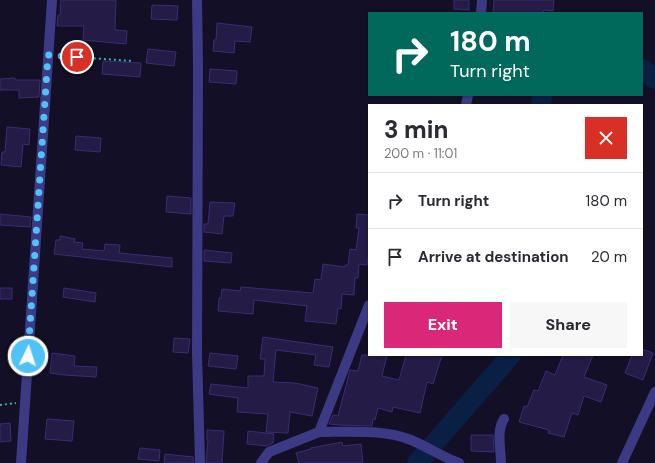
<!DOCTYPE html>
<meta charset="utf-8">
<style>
:root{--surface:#fff;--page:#f7f7f7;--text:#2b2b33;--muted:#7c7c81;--line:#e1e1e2;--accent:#db2777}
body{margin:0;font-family:"DM Sans",sans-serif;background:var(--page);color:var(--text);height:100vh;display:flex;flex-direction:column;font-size:15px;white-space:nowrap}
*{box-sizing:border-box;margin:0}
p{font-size:13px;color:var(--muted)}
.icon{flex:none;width:22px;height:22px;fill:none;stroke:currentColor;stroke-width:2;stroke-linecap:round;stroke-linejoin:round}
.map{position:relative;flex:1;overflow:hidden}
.details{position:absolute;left:368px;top:104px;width:275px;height:252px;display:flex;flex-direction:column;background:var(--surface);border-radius:0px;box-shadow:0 1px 3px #0004}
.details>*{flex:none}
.top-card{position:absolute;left:368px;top:12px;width:275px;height:84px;border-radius:0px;box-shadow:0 1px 3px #0004;background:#00695c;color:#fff;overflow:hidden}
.pin{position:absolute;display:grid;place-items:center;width:34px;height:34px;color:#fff;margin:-17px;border:2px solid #fff;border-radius:50%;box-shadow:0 1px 4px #0007}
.me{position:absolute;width:44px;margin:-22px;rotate:4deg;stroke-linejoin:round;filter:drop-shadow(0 0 3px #0008)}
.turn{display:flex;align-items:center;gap:14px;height:84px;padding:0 16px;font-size:18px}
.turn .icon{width:52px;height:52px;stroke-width:2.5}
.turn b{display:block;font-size:28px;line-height:34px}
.round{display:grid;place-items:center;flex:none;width:42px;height:42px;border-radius:0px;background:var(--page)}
.overview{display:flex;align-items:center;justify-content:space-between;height:68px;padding:0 16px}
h1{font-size:24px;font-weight:800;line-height:30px}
.action{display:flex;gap:8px;margin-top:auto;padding:8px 16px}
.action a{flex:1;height:46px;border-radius:0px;background:var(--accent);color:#fff;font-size:16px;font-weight:800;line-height:46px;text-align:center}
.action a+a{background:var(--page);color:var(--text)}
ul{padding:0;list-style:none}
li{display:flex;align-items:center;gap:12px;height:56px;padding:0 16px;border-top:1px solid var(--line)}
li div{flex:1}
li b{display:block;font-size:15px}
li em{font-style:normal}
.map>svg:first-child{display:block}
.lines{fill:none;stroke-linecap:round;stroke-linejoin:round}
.river{stroke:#0a1f44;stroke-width:20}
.building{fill:#241b47;stroke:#3b2d73}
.path{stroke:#2fb8b0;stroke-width:2;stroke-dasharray:2 3;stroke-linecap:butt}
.minor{stroke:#3d3a85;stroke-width:10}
.route{stroke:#4fc3f7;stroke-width:7;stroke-dasharray:0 12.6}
</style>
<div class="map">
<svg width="655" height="463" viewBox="0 0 655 463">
<rect width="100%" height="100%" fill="#130f26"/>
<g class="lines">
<g class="river">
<path d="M642,69L655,79"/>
<path d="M541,105L542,95"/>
<path d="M417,463L511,355"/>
</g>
</g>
<g class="building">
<path d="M61,0H116L115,30L127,31L126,44L83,40L84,26H57L58,15H60Z"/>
<path d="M454,0H469V10L454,9Z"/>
<path d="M494,0H554L553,11L544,10L543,13H493Z"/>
<path d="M152,5L178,6L177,20L151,19Z"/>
<path d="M217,23L252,27L250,42L235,41L234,53L213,51L214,40H216Z"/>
<path d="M148,49L176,52L174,66L146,63Z"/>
<path d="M103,61L141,63L140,77L102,74Z"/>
<path d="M210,69L237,71L236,84L209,82Z"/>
<path d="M15,78V80H40L39,97L19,98V90H0V79Z"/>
<path d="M7,127L30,129L29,145L23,144L21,167L1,165L2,152H5Z"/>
<path d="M76,136L101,138L100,152L75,150Z"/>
<path d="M167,196L191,198V214L166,212Z"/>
<path d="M210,202L235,203L233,216H224L222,234L204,232V224H208Z"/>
<path d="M0,214L31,217L30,227L0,225Z"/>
<path d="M357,214L369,215V251L367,265L359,264L358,278H355L354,295L342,294L341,309L338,308L336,324L305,321L307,306L254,300L253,314L218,311L219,298H221L222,289L240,291L241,287L313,293L315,279L321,280L323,264L345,267V265H348L350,249L356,250L359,228H356Z"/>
<path d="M60,236L75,239L74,242L83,243L82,249L104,251L105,244L120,245L119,253L172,258V267L54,254L56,240H60Z"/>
<path d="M204,250L232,253L231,263L204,261Z"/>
<rect x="0" y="288" width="12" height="11"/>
<path d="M64,288L96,293L95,302L63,297Z"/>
<path d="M263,337L333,347L329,367L314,365L316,355L276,350L273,382L295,383L318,388L312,416L290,412L288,433L266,432L268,414L237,412L238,398L209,394L211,384L248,388V376H264L265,359H260Z"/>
<path d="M174,338L190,339L188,353L173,352Z"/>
<path d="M642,349L653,353L643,380L625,373L632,355H642Z"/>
<path d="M52,353L75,356L74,366L97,367L96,377L64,375L50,373Z"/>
<path d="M210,353L238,356L236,369L208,366Z"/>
<path d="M362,355H387L382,376L399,380L406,355H442L433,384L427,382L420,413L393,407L392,412L378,408L375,420L373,419L372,426L340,425L329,424L333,415L338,416L349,374L350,370L358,371Z"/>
<path d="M563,355H593L584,377L607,385L601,402L584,396L578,415L572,413L564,437L548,433L549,430L519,422L524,406L527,407L534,390L538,391L546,371L555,375Z"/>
<path d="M47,419L74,421L72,441L45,439Z"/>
<path d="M10,423L11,441L0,442V424Z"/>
<path d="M207,430L224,431L222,463H206L208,440H207Z"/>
<path d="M248,431L274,434L273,443L267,446L247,444Z"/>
<path d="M471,435H493L494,452L471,451Z"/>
<path d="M342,442L343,446L361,444L363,463H299L296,453L311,449V448Z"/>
<path d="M140,448L160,450L159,461L138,459Z"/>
<path d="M165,454L193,457L194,463H164Z"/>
</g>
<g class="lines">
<g class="path">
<path d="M59,56L133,61"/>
<path d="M0,405L16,403"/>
</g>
<g class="minor">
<path d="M197,0L198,67L197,353L200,463"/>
<path d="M481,13L482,0"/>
<path d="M466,105L468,95"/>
<path d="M319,432C349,432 383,429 411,440C428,447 442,457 459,463"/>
<path d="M21,463L52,0"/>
<path d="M261,463L269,452L319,432L369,305"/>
<path d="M501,463C501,449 496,431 504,419"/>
<path d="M622,463L655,392"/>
</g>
</g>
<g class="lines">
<path class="route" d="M28,356L48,55L77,57"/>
</g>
</svg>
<div class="pin" style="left:77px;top:57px;background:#d93025"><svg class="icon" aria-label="arrive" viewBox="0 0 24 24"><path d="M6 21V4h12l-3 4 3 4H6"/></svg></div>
<svg class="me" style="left:28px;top:356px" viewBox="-20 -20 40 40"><circle r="17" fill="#4fc3f7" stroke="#fff" stroke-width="3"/><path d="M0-11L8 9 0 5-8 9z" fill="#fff"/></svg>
<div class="top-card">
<div class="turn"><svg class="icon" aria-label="right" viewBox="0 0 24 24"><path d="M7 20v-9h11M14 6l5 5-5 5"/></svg><div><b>180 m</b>Turn right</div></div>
</div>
<section class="details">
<div class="overview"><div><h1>3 min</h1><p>200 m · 11:01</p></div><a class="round" style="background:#d93025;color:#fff"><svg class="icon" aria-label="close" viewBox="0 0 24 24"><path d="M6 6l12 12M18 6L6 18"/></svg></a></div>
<ul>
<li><svg class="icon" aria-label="right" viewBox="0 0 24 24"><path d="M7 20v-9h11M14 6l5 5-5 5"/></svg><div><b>Turn right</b></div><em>180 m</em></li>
<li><svg class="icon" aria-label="arrive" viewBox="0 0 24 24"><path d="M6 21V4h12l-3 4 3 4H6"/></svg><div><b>Arrive at destination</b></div><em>20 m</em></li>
</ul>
<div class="action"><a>Exit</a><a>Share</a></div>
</section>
</div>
